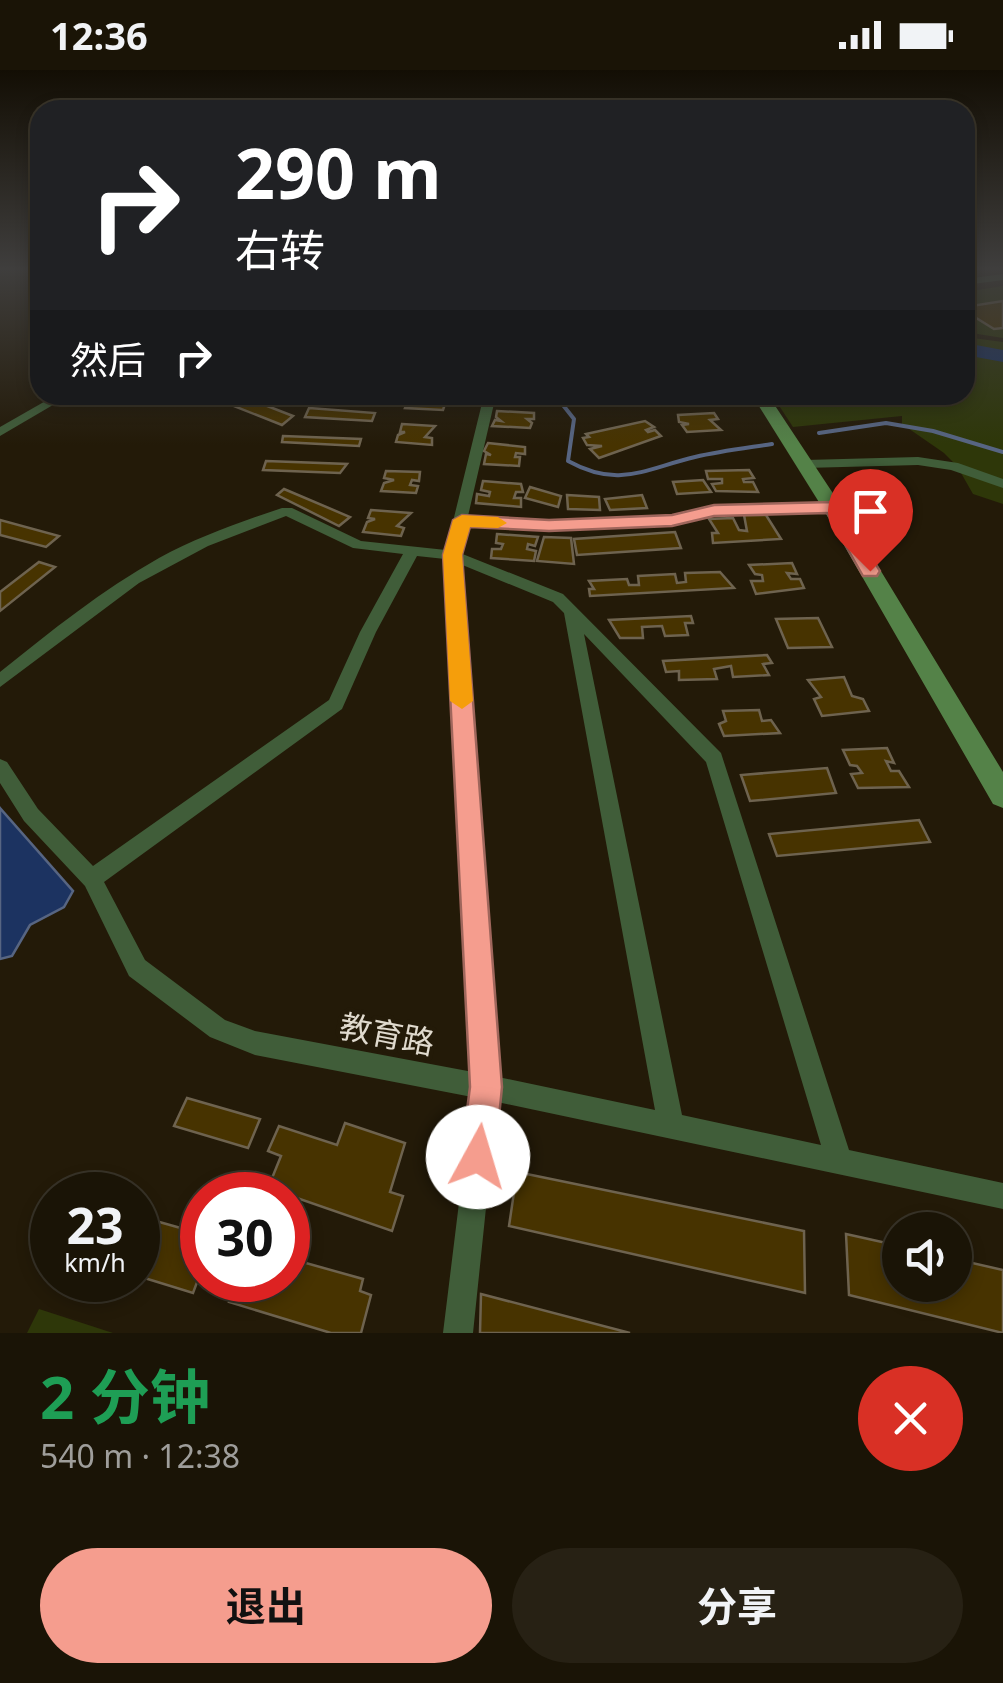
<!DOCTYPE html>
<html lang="zh">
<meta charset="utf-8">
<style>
:root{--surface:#1a1406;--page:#272114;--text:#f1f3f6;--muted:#9f9e9b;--line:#383328;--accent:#f59d8e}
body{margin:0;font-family:"Noto Sans","Noto Sans SC",sans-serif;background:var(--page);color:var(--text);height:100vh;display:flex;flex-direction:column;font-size:38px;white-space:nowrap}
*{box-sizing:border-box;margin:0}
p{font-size:32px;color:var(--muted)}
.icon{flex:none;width:55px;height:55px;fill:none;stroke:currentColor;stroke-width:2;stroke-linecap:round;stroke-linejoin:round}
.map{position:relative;height:1263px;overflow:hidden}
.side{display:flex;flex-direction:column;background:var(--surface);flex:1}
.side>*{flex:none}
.top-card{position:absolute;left:30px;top:30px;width:945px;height:305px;border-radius:30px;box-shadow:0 5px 15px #0003,0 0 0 2px var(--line);background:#202124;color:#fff;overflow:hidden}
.buttons{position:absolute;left:882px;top:1142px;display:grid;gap:20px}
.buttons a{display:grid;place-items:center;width:90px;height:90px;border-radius:50%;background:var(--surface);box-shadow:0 5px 15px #0003,0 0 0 2px var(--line);font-size:50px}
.speed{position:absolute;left:30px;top:1102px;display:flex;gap:20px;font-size:50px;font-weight:700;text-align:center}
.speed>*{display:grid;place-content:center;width:130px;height:130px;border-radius:50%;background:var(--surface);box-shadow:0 5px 15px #0003,0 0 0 2px var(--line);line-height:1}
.speed small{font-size:25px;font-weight:400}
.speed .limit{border:15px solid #d22;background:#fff;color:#111}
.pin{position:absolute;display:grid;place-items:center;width:85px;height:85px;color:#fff;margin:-102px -42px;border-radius:50% 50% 50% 0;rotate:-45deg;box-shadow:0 0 10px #0007}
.pin .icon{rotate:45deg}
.me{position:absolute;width:110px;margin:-55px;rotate:6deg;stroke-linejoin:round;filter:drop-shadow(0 0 8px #0008)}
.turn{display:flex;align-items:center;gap:35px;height:210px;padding:0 40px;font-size:45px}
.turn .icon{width:130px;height:130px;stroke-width:2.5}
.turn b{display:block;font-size:70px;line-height:85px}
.then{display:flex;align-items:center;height:95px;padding:0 40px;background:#0003;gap:20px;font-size:38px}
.round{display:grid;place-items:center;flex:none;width:105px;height:105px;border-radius:52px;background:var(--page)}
.head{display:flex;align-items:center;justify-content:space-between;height:170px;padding:0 40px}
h1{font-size:60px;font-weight:700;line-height:75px;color:#1e9e55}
.primary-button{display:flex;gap:20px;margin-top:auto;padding:20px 40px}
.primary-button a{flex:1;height:115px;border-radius:60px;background:var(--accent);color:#111;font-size:40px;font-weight:700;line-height:115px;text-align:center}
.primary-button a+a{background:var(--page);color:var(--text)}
.status{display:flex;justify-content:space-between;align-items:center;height:70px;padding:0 50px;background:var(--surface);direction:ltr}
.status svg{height:28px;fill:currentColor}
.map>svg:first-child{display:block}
.green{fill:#2e3709}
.water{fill:#1c3361;stroke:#576582;stroke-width:2.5}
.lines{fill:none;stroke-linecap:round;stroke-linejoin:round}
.stream{stroke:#576582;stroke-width:4}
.river{fill:#1c3361;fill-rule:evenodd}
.building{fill:#473300;stroke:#6e634f;stroke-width:2.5}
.street{fill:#405d39;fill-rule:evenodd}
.secondary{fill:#548248;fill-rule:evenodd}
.route{fill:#f59d8e;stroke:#9f665c;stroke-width:2.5}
.slow{fill:#f59e0b}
.labels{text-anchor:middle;stroke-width:9;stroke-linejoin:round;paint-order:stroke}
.near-street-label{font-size:32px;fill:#e0dace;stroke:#231a08}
</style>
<div class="status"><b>12:36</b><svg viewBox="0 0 49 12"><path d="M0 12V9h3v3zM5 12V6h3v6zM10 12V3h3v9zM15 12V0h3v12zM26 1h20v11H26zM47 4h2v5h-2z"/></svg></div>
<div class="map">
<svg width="1003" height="1263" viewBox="0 0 1003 1263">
<rect width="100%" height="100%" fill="#231a08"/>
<g class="green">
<path d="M1003,216V268L965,262V222Z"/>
<path d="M965,267L1003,272V434L973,424L957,396L944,383L902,354V346L793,357L772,325H965Z"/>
<path d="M39,1239L113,1263H27Z"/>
</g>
<path class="water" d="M0,738L73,821L64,837L30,855L12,886L0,889Z"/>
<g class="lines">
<g class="stream">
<path d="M555,325L574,349L568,391C619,419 644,399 695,387C720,381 746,378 772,374"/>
<path d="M819,363L886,353L933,361L1003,382"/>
</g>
<path class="river" d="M965,273L1003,280V292L965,285Z"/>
</g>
<g class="building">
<path d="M1003,231V258L994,259L965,241V237Z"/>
<path d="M206,325H239L293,346L282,355Z"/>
<path d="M412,325H445L444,330L436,333L445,334L443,340L405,338L408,331L418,329H410Z"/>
<path d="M309,338L375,343L372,351L305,347Z"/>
<path d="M497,341L534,343V349H527L532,353L530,358L492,356L495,350L501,351L496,347Z"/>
<path d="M714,343L718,349L710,350L721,360L687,362L682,355L689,354L679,352L678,345Z"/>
<path d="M645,351L654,357L646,360L648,362L655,360L661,366L599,388L590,379L602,376L587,375L583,368L589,367L586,364Z"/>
<path d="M402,354L435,356L425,367L432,368V375L396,372L398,365L405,362H400Z"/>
<path d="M283,366L361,369L359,376L282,372Z"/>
<path d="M488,373L525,377V384L516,383L515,387H520L519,396L484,394L486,384L491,385L484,381Z"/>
<path d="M266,391L347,394L340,403L263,400Z"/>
<path d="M749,400L754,408L743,409L744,412H753L758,422L716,421L712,414L722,413V409H708L706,401Z"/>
<path d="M386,401L420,402L419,411L412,410L410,415L418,416L416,423L381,421L384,413L394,410L384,408Z"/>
<path d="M703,410L711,422L677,424L673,412Z"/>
<path d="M483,411L521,414L523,422H516L514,428H521V437L476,433L477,424L489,426L490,422L481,420Z"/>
<path d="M530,417L561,426L558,437L525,428Z"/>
<path d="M284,419L350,447L339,456L277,425Z"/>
<path d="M567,425L599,427L600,440L568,439Z"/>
<path d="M642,425L647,438L610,440L605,429Z"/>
<path d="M371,440L411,443L397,456L404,458L401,466L363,462L367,452L375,449L368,448Z"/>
<path d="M744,445H766L781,469L713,473L712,463H718L709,449L733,448L739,460L747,461Z"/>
<path d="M0,450L59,466L46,477L0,465Z"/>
<path d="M675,462L681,478L577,485L574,469Z"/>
<path d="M497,464L538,467L535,476L528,474L527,479L536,481L534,491L491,488L492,479H501L503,474L496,473Z"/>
<path d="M544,467L571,468L574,494L537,491Z"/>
<path d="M39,492L55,497L0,541V522Z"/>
<path d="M792,493L797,504L787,503L791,509H800L804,518L756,524L751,511H763L762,505L755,504L749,495Z"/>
<path d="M720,502L734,518L590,526L589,519H594L589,511L627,509L629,515H639L638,506L675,504L677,513L686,512L685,503Z"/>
<path d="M691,546L693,553H685L688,565L665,566L662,556L642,557L643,568H620L609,550Z"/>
<path d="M818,548L832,577L788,578L776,549Z"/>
<path d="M767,585L772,593L763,594L769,605L733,607L731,596L714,599L717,609L679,610V601L666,602L663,591Z"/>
<path d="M844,607L852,626L863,629L869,641L822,646L814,629L821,627L808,610Z"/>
<path d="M759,640L762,651L771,650L780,663L724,666L719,654L726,651L723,641Z"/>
<path d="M887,678L894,693L886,691L891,701H899L909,717L858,718L851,704L862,703L857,696L850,695L843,680Z"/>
<path d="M827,698L836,723L750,731L741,705Z"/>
<path d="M919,750L930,772L777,786L769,764Z"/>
<path d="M187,1028L260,1049L248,1078L174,1056Z"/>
<path d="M345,1053L405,1073L390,1122L403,1126L392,1161L268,1118L281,1086L268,1081L279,1056L337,1075Z"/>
<path d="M517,1102L804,1161L805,1223L509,1156Z"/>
<path d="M138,1146L202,1164V1199L193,1223L138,1206Z"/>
<path d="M846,1164L900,1176V1215H955V1189L1003,1200V1263L849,1225Z"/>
<path d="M288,1188L363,1209L360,1221L371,1225L361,1263H331L229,1232L237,1210H288Z"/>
<path d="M481,1224L630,1263H480Z"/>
</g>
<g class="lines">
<g class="street">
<path d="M1003,204V210L965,215V209Z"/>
<path d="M56,325H70L0,366V357Z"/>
<path d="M484,325H496L468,446L549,452L672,447L714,436L832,433L839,437L832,441L714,444L672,455L549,460L466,455L460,483L563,524L721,683L849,1080L1003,1113V1139L497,1032L473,1263H443L472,1027L255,985L210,967L129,906L85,816L24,751L0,713V689L7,692L38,739L93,796L329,630L360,562L403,484L353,478L286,446L208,476L139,513L0,617V602C51,561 102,520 159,488C198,467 240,452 282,438H292L361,471L446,480ZM417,486L445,489L473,1002L255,961L225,950L145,890L104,812L342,639L376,562ZM460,494L553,532L564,543L655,1040L498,1007ZM584,564L706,692L821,1075L682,1045Z"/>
<path d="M918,387L958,393L1003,409V418L951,400L918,395L805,398L798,394L805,390Z"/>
</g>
<path class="secondary" d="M752,325H768L842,437L1003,702V738L993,734L822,437Z"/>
</g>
<linearGradient id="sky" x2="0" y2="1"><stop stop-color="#130e04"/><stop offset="0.53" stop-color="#3f3e3d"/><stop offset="1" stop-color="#3f3e3d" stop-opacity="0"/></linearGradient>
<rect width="1003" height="375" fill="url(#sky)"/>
<path class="route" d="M832,432L841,437L880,501L877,506H863L827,443L714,446L672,456L549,461L470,457L462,485L502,1017L495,1087L490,1099L478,1104L466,1099L461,1087L470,1017L443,485L453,450L462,445L549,450L672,445L714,435Z"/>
<path class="slow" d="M462,445L498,447L507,453L498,458L470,457L462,485L473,631L462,639L450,631L443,485L453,450Z"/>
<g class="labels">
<g class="near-street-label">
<text transform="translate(387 965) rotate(11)" y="11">教育路</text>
</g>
</g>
</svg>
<div class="buttons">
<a><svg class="icon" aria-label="sound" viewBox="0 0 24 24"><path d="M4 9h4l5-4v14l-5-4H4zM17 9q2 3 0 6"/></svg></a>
</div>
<div class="speed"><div>23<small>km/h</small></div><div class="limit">30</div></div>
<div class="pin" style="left:870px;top:501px;background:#d93025"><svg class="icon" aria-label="arrive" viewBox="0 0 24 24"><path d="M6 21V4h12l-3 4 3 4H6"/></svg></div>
<svg class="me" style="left:478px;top:1087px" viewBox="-20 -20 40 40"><circle r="19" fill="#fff"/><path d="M0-13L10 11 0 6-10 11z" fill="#f59d8e"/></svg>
<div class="top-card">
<div class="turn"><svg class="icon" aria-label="right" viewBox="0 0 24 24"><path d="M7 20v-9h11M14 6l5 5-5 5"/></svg><div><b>290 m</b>右转</div></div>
<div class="then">然后<svg class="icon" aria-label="right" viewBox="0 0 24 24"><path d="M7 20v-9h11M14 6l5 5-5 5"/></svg></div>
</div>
</div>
<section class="side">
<div class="head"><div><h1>2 分钟</h1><p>540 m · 12:38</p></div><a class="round" style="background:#d93025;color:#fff"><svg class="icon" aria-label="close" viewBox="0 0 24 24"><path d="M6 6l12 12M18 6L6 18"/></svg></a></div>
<div class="primary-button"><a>退出</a><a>分享</a></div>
</section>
